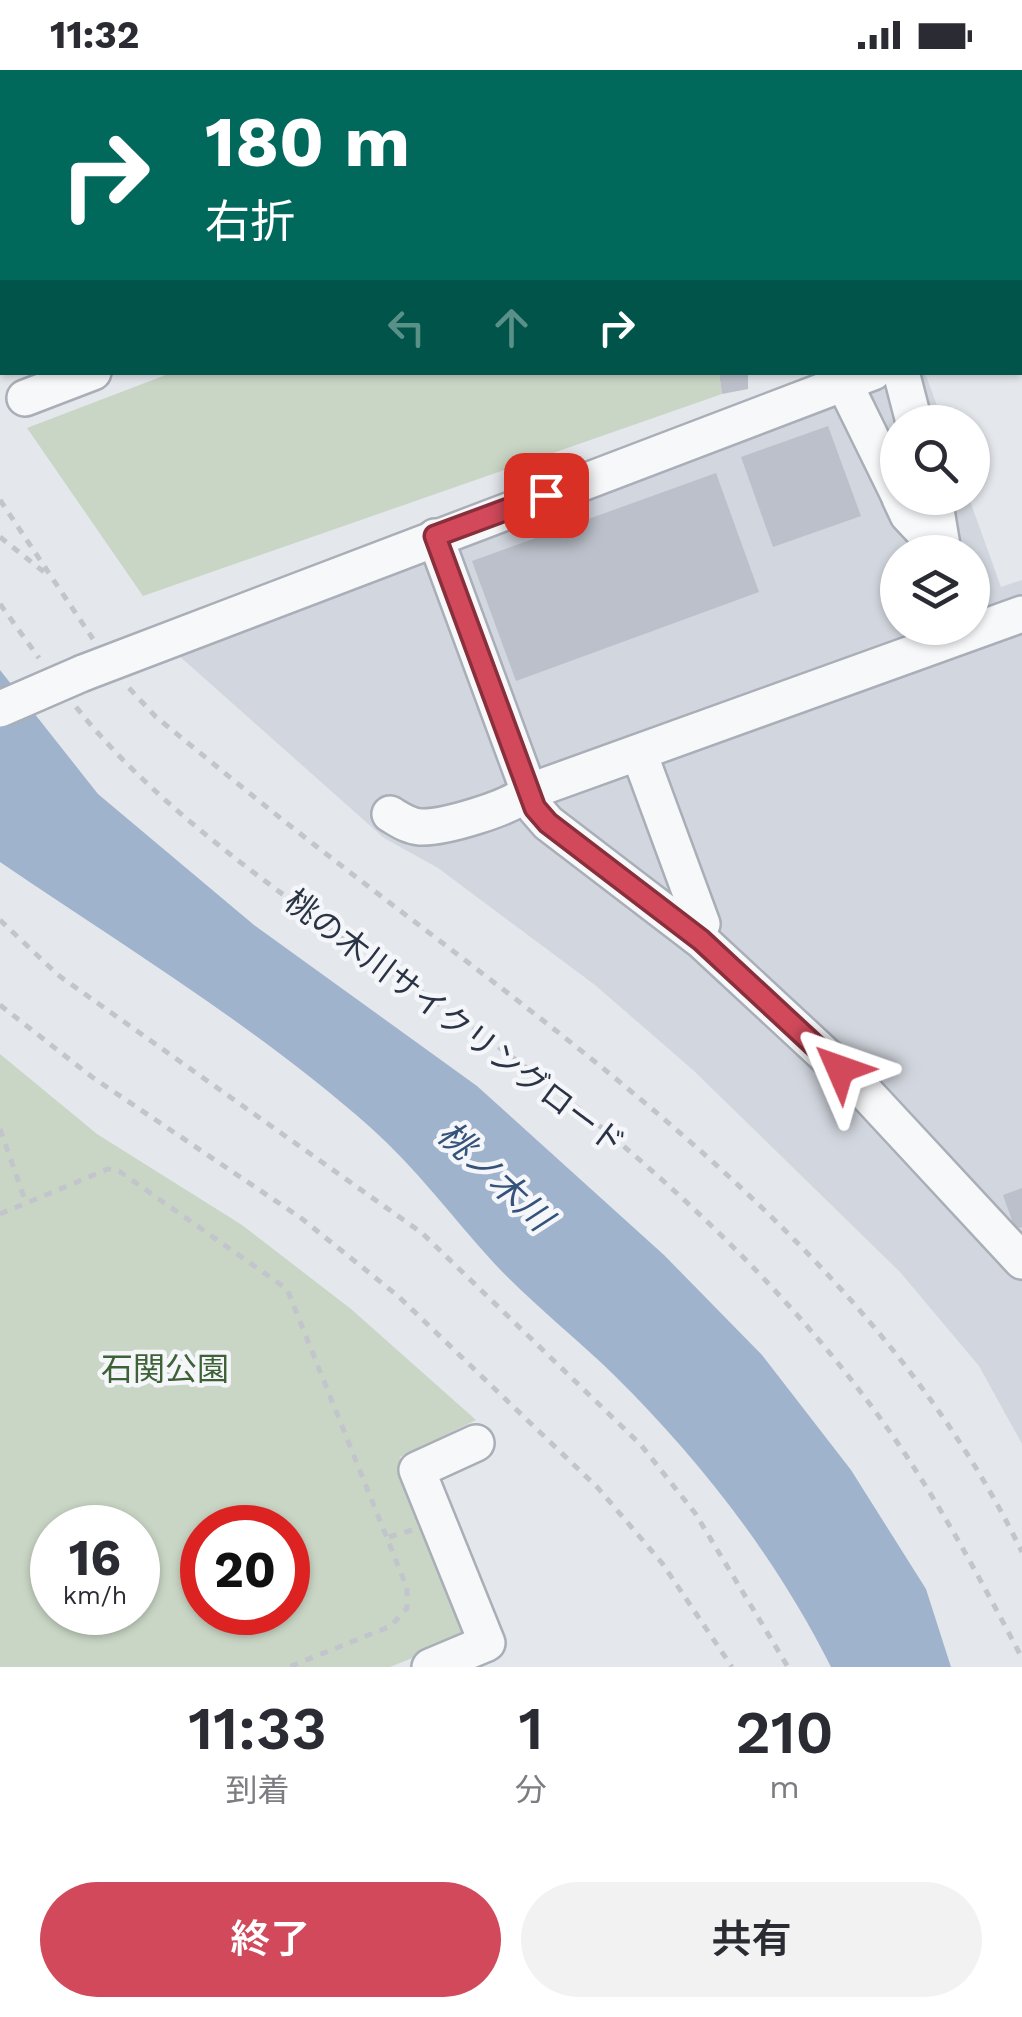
<!DOCTYPE html>
<html lang="ja">
<meta charset="utf-8">
<style>
:root{--surface:#fff;--page:#f2f2f3;--text:#2b2b33;--muted:#7c7c81;--accent:#d1495b}
body{margin:0;font-family:"Work Sans","Noto Sans JP",sans-serif;background:var(--page);color:var(--text);height:100vh;display:flex;flex-direction:column;font-size:38px;white-space:nowrap}
*{box-sizing:border-box;margin:0}
p{font-size:32px;color:var(--muted)}
.icon{flex:none;width:55px;height:55px;fill:none;stroke:currentColor;stroke-width:2;stroke-linecap:round;stroke-linejoin:round}
.map{position:relative;height:1597px;overflow:hidden}
.sheet{display:flex;flex-direction:column;background:var(--surface);flex:1}
.sheet>*{flex:none}
.banner{position:absolute;left:0px;top:0px;width:1022px;height:305px;box-shadow:0 2px 8px #0004;background:#00695c;color:#fff;overflow:hidden}
.controls{position:absolute;left:880px;top:335px;display:grid;gap:20px}
.controls a{display:grid;place-items:center;width:110px;height:110px;border-radius:50%;background:var(--surface);box-shadow:0 2px 8px #0004;font-size:50px}
.speed{position:absolute;left:30px;top:1435px;display:flex;gap:20px;font-size:50px;font-weight:700;text-align:center}
.speed>*{display:grid;place-content:center;width:130px;height:130px;border-radius:50%;background:var(--surface);box-shadow:0 2px 8px #0004;line-height:1}
.speed small{font-size:25px;font-weight:400}
.speed .limit{border:15px solid #d22;background:#fff;color:#111}
.pin{position:absolute;display:grid;place-items:center;width:85px;height:85px;color:#fff;margin:-42px;border-radius:20px;box-shadow:0 5px 15px #0006}
.me{position:absolute;width:110px;margin:-55px;rotate:313deg;stroke-linejoin:round;filter:drop-shadow(0 0 8px #0008)}
.turn{display:flex;align-items:center;gap:35px;height:210px;padding:0 40px;font-size:45px}
.turn .icon{width:130px;height:130px;stroke-width:2.5}
.turn b{display:block;font-size:70px;line-height:85px}
.lanes{display:flex;align-items:center;height:95px;padding:0 40px;background:#0003;justify-content:center;gap:50px;direction:ltr}
.lanes .off{opacity:.35}
.eta{display:flex;justify-content:space-evenly;align-items:center;height:170px;text-align:center}
.eta b{font-size:60px;font-weight:600;line-height:70px}
.button{display:flex;gap:20px;margin-top:auto;padding:20px 40px}
.button a{flex:1;height:115px;border-radius:60px;background:var(--accent);color:#fff;font-size:40px;font-weight:600;line-height:115px;text-align:center}
.button a+a{background:var(--page);color:var(--text)}
.status{display:flex;justify-content:space-between;align-items:center;height:70px;padding:0 50px;background:var(--surface);direction:ltr}
.status svg{height:28px;fill:currentColor}
.map>svg:first-child{display:block}
.built{fill:#d2d6de;fill-rule:evenodd}
.green{fill:#c9d6c5;fill-rule:evenodd}
.water{fill:#9fb4cc}
.building{fill:#bbc0ca}
.lines{fill:none;stroke-linecap:round;stroke-linejoin:round}
.minor-casing{stroke:#a9aeb7;stroke-width:40}
.path{stroke:#c2c5cb;stroke-width:5;stroke-dasharray:8 8;stroke-linecap:butt}
.minor{stroke:#f7f8fa;stroke-width:35}
.minor-bridge-casing{stroke:#a9aeb7;stroke-width:40;stroke-linecap:butt}
.minor-bridge{stroke:#f7f8fa;stroke-width:35}
.route-casing{stroke:#882f3b;stroke-width:25}
.route{stroke:#d1495b;stroke-width:18}
.labels{text-anchor:middle;stroke-width:9;stroke-linejoin:round;paint-order:stroke}
.street-label{font-size:32px;fill:#2b3445;stroke:#f4f6f9}
.park-label{font-size:32px;fill:#3f6138;stroke:#f4f6f9}
.water-label{font-size:35px;font-style:italic;fill:#34527a;stroke:#f4f6f9}
</style>
<div class="status"><b>11:32</b><svg viewBox="0 0 49 12"><path d="M0 12V9h3v3zM5 12V6h3v6zM10 12V3h3v9zM15 12V0h3v12zM26 1h20v11H26zM47 4h2v5h-2z"/></svg></div>
<div class="map">
<svg width="1022" height="1597" viewBox="0 0 1022 1597">
<rect width="100%" height="100%" fill="#e4e7ec"/>
<path class="built" d="M925,303L943,352H898V428H969L1001,517L1022,510V1374L979,1296L900,1202L693,1000L595,915L438,798L384,768L177,584ZM898,482H972V558H898Z"/>
<g class="green">
<path d="M0,0H771L772,2H2V301Z"/>
<path d="M719,303L722,324L143,526L27,358L171,303Z"/>
<path d="M0,984L97,1064L242,1155L351,1239L476,1350L400,1387L468,1557L462,1568L390,1597H0ZM52,1458H138V1542H52ZM202,1458H288V1542H202Z"/>
</g>
<path class="water" d="M0,600L98,724L254,855L477,1016L664,1185L762,1285L851,1400L926,1519L951,1597H831C777,1489 701,1391 615,1306C575,1267 530,1232 493,1192C452,1147 416,1098 370,1057C257,957 125,877 0,792Z"/>
<g class="building">
<path d="M719,302H748V319L722,324Z"/>
<path d="M828,356L861,446L773,477L741,387Z"/>
<path d="M716,403L759,522L516,611L472,491Z"/>
<path d="M1022,1118V1157L1015,1159L1003,1125Z"/>
</g>
<g class="lines">
<g class="minor-casing">
<g id="minor">
<path d="M792,0L793,2"/>
<path d="M1020,247H1022"/>
<path d="M901,302L914,352"/>
<path d="M844,313L898,423"/>
<path d="M25,328L93,302"/>
<path d="M900,428L908,445L943,482"/>
<path d="M934,428L943,482"/>
<path d="M435,467L535,738L548,753L701,870L867,1024L1022,1191"/>
<path d="M83,603L873,302"/>
<path d="M639,683L702,854L696,866"/>
<path d="M390,744C400,750 408,756 420,757C444,758 511,738 528,722L1022,544"/>
<path d="M430,1597L487,1573L417,1400L476,1373"/>
</g>
</g>
<g class="path">
<path d="M296,0L300,2"/>
<path d="M0,430L93,569"/>
<path d="M0,467L49,506"/>
<path d="M0,534L39,588"/>
<path d="M129,618L156,647C215,695 274,744 334,790C590,988 876,1182 1022,1482"/>
<path d="M76,637C183,771 362,876 500,978C647,1087 792,1219 897,1372C944,1441 983,1514 1022,1588"/>
<path d="M0,850L58,905L422,1163L641,1375L695,1443L788,1597"/>
<path d="M0,935L92,1007L301,1148L398,1226L598,1418L662,1493L732,1597"/>
<path d="M0,1059L26,1133"/>
<path d="M0,1144L108,1099L119,1101L287,1219L407,1518V1538L391,1556L289,1597"/>
<path d="M389,1467L412,1460"/>
</g>
<use href="#minor" class="minor"/>
<g class="minor-bridge-casing">
<path id="minor-bridge" d="M0,639L83,603"/>
</g>
<use href="#minor-bridge" class="minor-bridge"/>
</g>
<g class="lines">
<g class="route-casing">
<path id="route" d="M546,425L435,466L535,738L548,753L701,870L840,999"/>
</g>
<use href="#route" class="route"/>
</g>
<g class="labels">
<g class="street-label">
<text transform="translate(455 952) rotate(37)" y="11">桃の木川サイクリングロード</text>
</g>
<g class="park-label">
<text x="165" y="1310">石関公園</text>
</g>
<g class="water-label">
<text transform="translate(495 1106) rotate(43)" y="12">桃ノ木川</text>
</g>
</g>
</svg>
<div class="controls">
<a><svg class="icon" aria-label="search" viewBox="0 0 24 24"><circle cx="10" cy="10" r="6"/><path d="M15 15l6 6"/></svg></a>
<a><svg class="icon" aria-label="layers" viewBox="0 0 24 24"><path d="M12 4l9 5-9 5-9-5zM3 14l9 5 9-5"/></svg></a>
</div>
<div class="speed"><div>16<small>km/h</small></div><div class="limit">20</div></div>
<div class="pin" style="left:546px;top:425px;background:#d93025"><svg class="icon" aria-label="arrive" viewBox="0 0 24 24"><path d="M6 21V4h12l-3 4 3 4H6"/></svg></div>
<svg class="me" style="left:840px;top:999px" viewBox="-20 -20 40 40"><path d="M0-17L14 15 0 8-14 15z" fill="#d1495b" stroke="#fff" stroke-width="4"/></svg>
<div class="banner">
<div class="turn"><svg class="icon" aria-label="right" viewBox="0 0 24 24"><path d="M7 20v-9h11M14 6l5 5-5 5"/></svg><div><b>180 m</b>右折</div></div>
<div class="lanes"><svg class="icon off" aria-label="left" viewBox="0 0 24 24"><path d="M17 20v-9H6M10 6l-5 5 5 5"/></svg><svg class="icon off" aria-label="ahead" viewBox="0 0 24 24"><path d="M12 20V5M6 11l6-6 6 6"/></svg><svg class="icon" aria-label="right" viewBox="0 0 24 24"><path d="M7 20v-9h11M14 6l5 5-5 5"/></svg></div>
</div>
</div>
<section class="sheet">
<div class="eta">
<div><b>11:33</b><p>到着</p></div>
<div><b>1</b><p>分</p></div>
<div><b>210</b><p>m</p></div>
</div>
<div class="button"><a>終了</a><a>共有</a></div>
</section>
